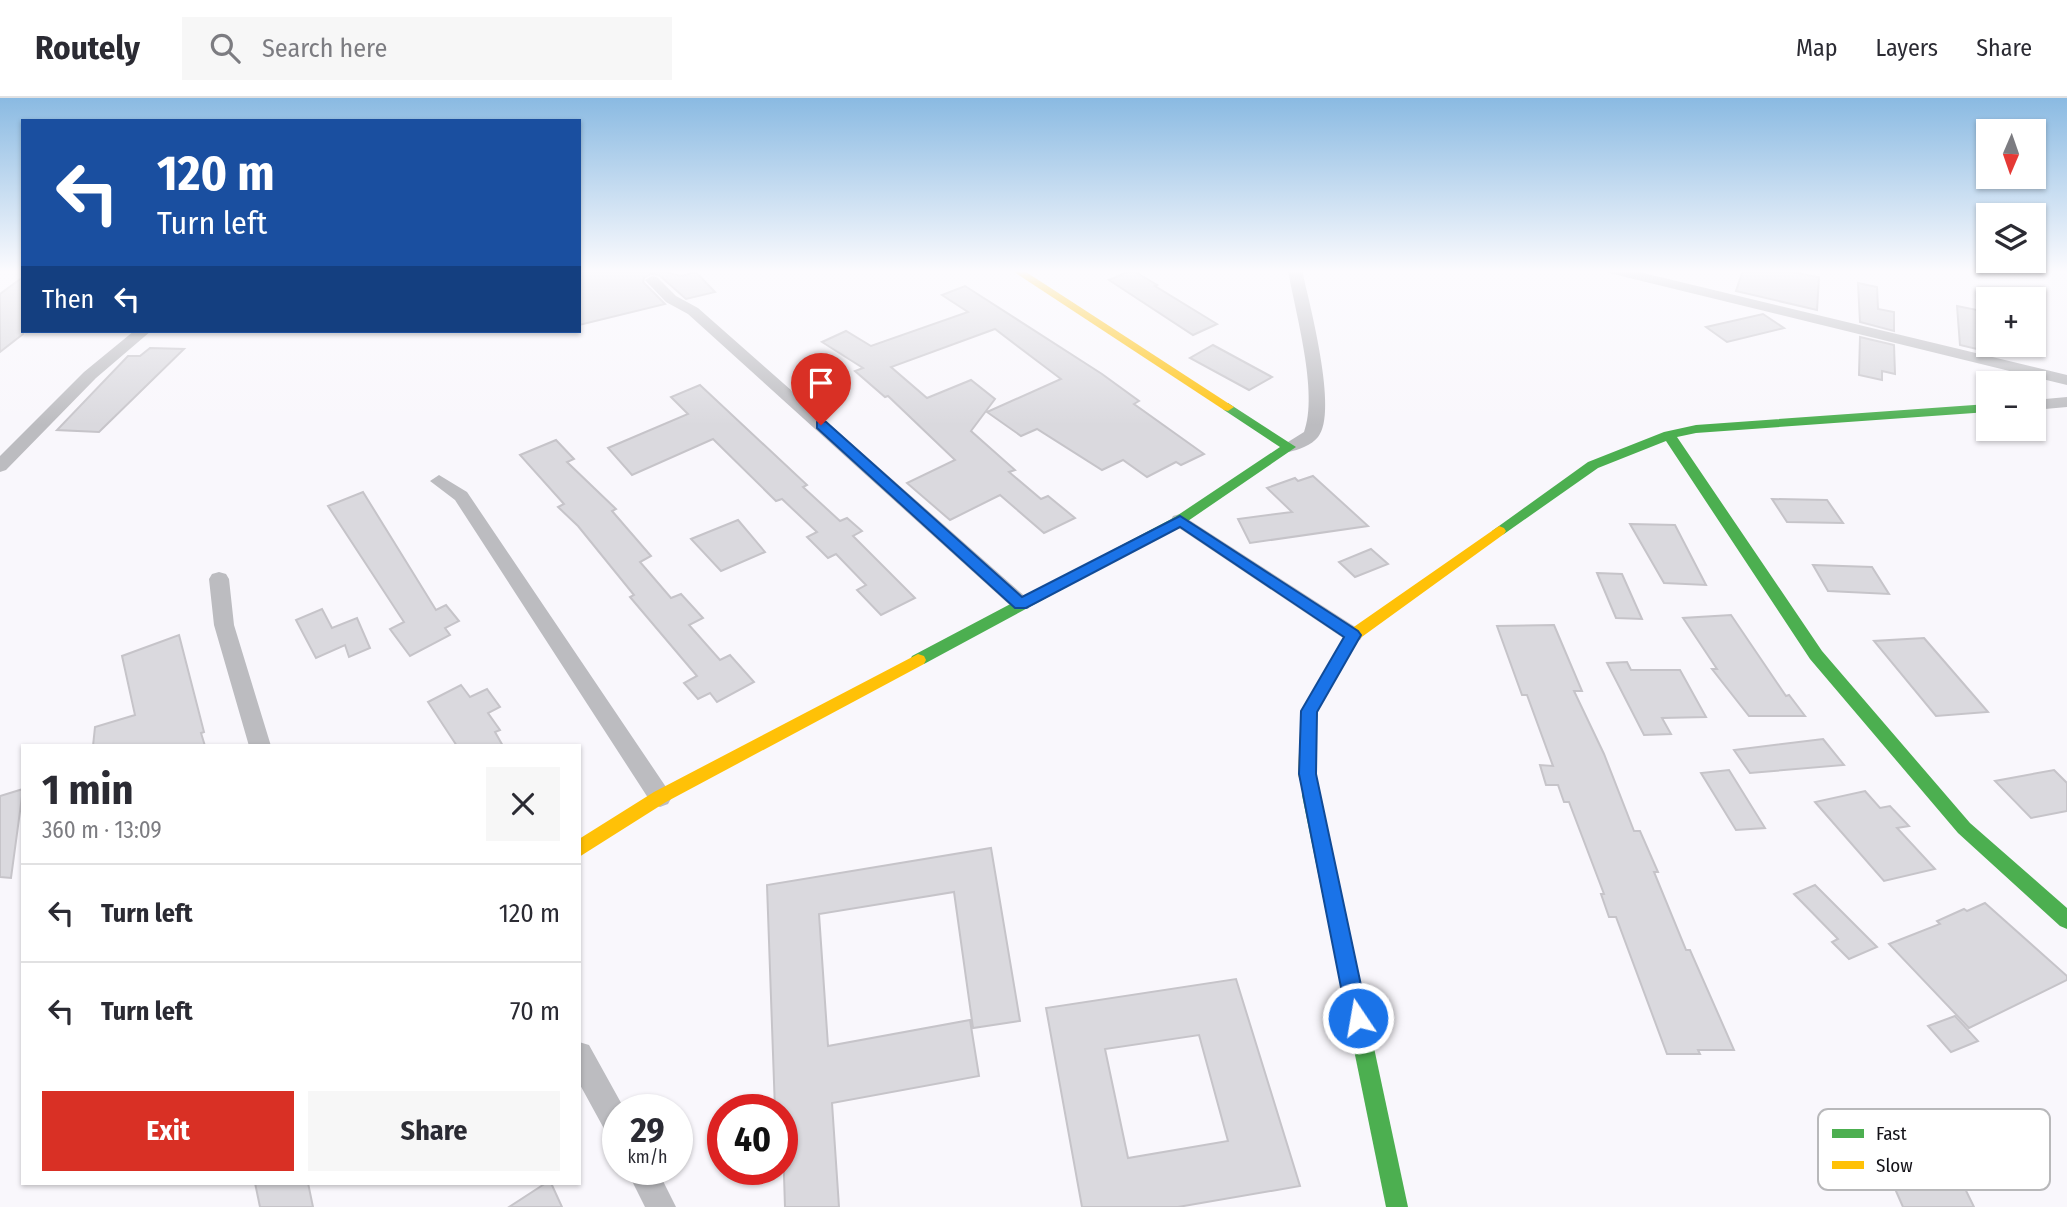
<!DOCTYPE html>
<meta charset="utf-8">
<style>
:root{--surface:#fff;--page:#f7f7f7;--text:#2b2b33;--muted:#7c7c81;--line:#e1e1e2;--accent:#d93025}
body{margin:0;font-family:"Fira Sans Condensed",sans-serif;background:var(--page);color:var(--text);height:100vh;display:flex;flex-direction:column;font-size:26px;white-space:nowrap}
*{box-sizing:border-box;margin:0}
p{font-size:23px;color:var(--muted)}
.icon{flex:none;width:38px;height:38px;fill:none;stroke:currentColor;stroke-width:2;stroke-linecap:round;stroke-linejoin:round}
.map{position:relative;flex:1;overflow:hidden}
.drawer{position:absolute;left:21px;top:646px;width:560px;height:441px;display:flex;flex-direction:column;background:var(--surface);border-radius:0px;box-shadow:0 2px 5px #0004}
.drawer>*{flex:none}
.guide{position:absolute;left:21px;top:21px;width:560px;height:214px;border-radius:0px;box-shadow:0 2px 5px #0004;background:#1a4fa0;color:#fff;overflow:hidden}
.needle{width:46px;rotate:182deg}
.tools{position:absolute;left:1976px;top:21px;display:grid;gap:14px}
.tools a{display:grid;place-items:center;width:70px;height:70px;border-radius:0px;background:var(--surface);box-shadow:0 2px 5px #0004;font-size:35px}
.speed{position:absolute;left:602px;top:996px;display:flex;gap:14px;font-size:35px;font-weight:700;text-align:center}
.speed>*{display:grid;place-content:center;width:91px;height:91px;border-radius:50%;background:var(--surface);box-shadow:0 2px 5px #0004;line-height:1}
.speed small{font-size:18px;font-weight:400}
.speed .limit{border:10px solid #d22;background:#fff;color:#111}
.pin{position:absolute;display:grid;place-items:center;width:60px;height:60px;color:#fff;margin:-72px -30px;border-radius:50% 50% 50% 0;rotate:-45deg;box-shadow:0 0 7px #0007}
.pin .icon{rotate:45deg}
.me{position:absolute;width:77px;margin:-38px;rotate:348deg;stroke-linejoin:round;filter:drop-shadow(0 0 5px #0008)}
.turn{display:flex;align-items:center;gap:24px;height:147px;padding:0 21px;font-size:32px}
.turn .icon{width:91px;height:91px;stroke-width:2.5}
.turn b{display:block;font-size:49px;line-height:60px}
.then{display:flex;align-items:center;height:66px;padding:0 21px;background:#0003;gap:14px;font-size:26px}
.round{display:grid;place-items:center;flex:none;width:74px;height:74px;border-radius:0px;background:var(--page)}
.overview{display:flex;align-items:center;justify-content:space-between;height:119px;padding:0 21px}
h1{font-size:42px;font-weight:700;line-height:52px}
.cta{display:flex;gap:14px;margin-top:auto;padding:14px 21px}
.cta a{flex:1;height:80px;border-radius:0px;background:var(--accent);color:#fff;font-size:28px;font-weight:700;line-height:80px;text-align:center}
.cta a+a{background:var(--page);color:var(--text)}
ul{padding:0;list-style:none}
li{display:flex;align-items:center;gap:21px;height:98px;padding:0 21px;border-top:2px solid var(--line)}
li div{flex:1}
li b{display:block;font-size:26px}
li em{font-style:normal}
header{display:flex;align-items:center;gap:42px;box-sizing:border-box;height:98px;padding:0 35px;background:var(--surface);border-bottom:2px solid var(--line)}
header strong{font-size:33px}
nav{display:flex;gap:38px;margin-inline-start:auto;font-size:24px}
.search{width:490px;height:63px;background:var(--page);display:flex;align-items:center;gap:18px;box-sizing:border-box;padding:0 24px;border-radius:0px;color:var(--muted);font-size:26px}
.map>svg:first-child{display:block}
.building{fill:#dad9de;stroke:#c6c4c9;stroke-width:2;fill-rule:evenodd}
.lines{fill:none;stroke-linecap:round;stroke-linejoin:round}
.street{fill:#bcbcc0;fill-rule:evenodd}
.fast{fill:#4caf50;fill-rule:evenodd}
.slow{fill:#ffc107;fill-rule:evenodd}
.route{fill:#1a73e8;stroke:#114b97;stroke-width:2}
.key{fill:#fff;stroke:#b8b8ba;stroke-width:2}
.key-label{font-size:19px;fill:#141218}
</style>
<header>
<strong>Routely</strong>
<div class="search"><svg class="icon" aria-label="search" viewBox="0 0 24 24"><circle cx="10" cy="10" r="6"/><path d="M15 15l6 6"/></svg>Search here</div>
<nav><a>Map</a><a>Layers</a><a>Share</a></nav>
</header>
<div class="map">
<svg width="2067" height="1109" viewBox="0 0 2067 1109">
<rect width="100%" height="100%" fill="#f9f7fc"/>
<g class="building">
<path d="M579,172H657L681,178L696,174L715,194L686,201L659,177L651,176L644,180L643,184L665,206L579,227Z"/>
<path d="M1132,172L1157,187L1155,188L1217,226L1193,237L1109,182Z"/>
<path d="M1743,172H1780L1819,179L1817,212L1736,193Z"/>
<path d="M23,179V236L0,254V196Z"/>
<path d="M1858,185L1877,189L1878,211L1894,214V233L1860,224Z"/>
<path d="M965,188L1102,276L1139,303L1134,306L1204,356L1181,367L1176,364L1147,379L1123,362L1102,372L1037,331L1021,338L987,314L1061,281L995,231L891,269L927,300L971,282L995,301L971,333L1015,372L1009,374L1041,401L1048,398L1075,420L1044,435L1000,397L950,422L907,385L955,362L888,298L885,299L855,273L863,270L822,244L846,233L871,248L968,214L942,197Z"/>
<path d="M1957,208L1977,212L1981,252L1960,247Z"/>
<path d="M1763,216L1784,230L1727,244L1706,229Z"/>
<path d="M1860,239L1894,247L1895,276L1882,273V282L1859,277Z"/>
<path d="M1213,247L1272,279L1249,292L1190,260Z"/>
<path d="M150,250L184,251L99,334L57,332L128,258H140Z"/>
<path d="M700,287L807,387L803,389L840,423L847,420L862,433L853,438L915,500L881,517L857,492L866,487L836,456L828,460L807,439L817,434L782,401L776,403L713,341L632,377L608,350L688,316L671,299Z"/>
<path d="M556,342L574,361L567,364L616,411L612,413L651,458L640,464L671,500L681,496L703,520L689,527L720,562L730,557L754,584L717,604L710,595L698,601L684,585L697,578L630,499L634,497L578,428L558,409L564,406L520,357Z"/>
<path d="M1313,378L1368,428L1250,445L1238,421L1292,414L1267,390L1295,380L1298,383Z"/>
<path d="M363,394L436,512L446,507L459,523L445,530L450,537L410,558L390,531L404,524L328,408Z"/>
<path d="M1772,401L1827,402L1843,425L1787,424Z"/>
<path d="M738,422L765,454L721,473L691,441Z"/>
<path d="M1630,426L1675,427L1706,487L1664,485Z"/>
<path d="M1371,451L1388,466L1355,479L1339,464Z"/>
<path d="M1813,467L1872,469L1889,496L1828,493Z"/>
<path d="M1597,475L1622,476L1642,521L1616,520Z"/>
<path d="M322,511L332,530L357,520L370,550L349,559L345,547L316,560L296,522Z"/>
<path d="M1731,517L1786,598L1789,597L1805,618H1749L1712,571H1717L1683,520Z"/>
<path d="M1554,527L1582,593H1574L1604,656L1634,733H1640L1658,774H1654L1686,852H1690L1734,952H1698L1700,956H1667L1616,819H1609L1601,796H1604L1569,704H1564L1558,687H1546L1540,667L1553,668L1527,597H1522L1497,528Z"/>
<path d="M179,537L204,634L201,635L205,648H93L95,629L135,617L122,558Z"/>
<path d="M1924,540L1988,614L1936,618L1874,543Z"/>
<path d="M1627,564L1631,572H1680L1706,619L1662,620L1671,636L1644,637L1607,565Z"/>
<path d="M461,587L470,599L487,591L500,609L488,615L500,632L495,634L503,648H457L428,604Z"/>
<path d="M1823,641L1844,667L1750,675L1734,652Z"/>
<path d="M1729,672L1765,730L1736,732L1701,675Z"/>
<path d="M2054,672L2067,685V713L2031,720L1995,683Z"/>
<path d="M23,691L11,780L0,779V698Z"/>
<path d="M1865,693L1880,710L1890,708L1909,728L1897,730L1935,771L1884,783L1815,704Z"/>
<path d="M991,750L1020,923L973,930L954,794L819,816L828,948L970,922L979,978L832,1005L839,1109H785L782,1012H775L767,787Z"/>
<path d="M1815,787L1877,849L1849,861L1832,844L1838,841L1794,796Z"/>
<path d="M1985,805L2067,878V882L1969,930L1889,846L1940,826L1937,823L1964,811L1967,813Z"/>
<path d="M1236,881L1300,1088L1178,1109H1082L1046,910ZM1199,937L1228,1043L1128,1060L1105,951Z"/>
<path d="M1955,918L1978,943L1951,954L1928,928Z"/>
<path d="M1918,1064L1953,1066L1974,1109H1903L1885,1068L1921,1070Z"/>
<path d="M255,1085H308L313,1109H260Z"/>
<path d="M546,1085H551L562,1109H509Z"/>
</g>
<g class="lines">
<g class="street">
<path d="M1288,172H1302C1309,204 1339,315 1318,339C1312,347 1298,352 1289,354L1280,349L1304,334C1319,295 1295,214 1288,172Z"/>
<path d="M1607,172H1631L2067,277V287L1609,175Z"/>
<path d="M652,178L657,179L676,198L698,210L1028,501L1031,506L1028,511H1014L688,216L666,204L645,182Z"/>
<path d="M134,233H151L96,280L6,372L0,374V358L84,274Z"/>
<path d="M2067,299V309L2034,312V302Z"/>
<path d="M439,377L467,394L668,692L672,699L668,706L660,709L652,706L455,402L430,383Z"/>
<path d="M1180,416L1360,532L1363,537L1360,542L1353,544L1346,542L1173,426L1171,422L1173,418Z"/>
<path d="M219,474L226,476L229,481L234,527L271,648H249L214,527L209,481L212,476Z"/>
<path d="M579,944L589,947L625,1012H618V1042L608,1038L579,985Z"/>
<path d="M626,1071H657L676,1109H645Z"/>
</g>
<g class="fast">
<path d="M1228,305L1296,349L1185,425L924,566H912L910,562L912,558L1175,419L1280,349L1224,312L1222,309Z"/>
<path d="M1988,306V314L1696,335L1677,339L1822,553L1970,725L2067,810V831L2060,828L1958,735L1810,561L1666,343L1598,370L1504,436L1499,438L1492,433L1588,364L1664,334L1696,327Z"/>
<path d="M1311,690L1317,692L1320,697L1408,1109H1386L1302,697L1305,692Z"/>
</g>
<g class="slow">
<path d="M1011,172H1023L1234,309L1228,313L1224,312Z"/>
<path d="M1499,428L1504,430L1506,433L1504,436L1359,541L1317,613L1316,676L1320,697L1317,702L1311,704L1305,702L1298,676L1301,613L1348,533Z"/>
<path d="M918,556L924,558L926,562L924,566L666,704L579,759V741L654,694Z"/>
</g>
</g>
<linearGradient id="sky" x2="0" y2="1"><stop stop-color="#8abae2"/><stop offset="0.53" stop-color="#fcfbfe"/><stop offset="1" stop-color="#fcfbfe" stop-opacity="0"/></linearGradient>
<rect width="2067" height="327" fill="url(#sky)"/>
<path class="route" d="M821,323L826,324L1022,499L1180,418L1358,533L1361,537L1317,614L1316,676L1368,920L1365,927L1358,930L1350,927L1347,920L1299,676L1301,613L1344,539L1180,429L1026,510H1015L817,330V324Z"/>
<rect x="1818" y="1011" width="232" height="81" rx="10" class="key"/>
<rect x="1832" y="1031" width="32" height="9" fill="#4caf50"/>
<rect x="1832" y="1063" width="32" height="8" fill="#ffc107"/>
<g class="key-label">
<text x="1876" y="1042">Fast</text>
<text x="1876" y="1074">Slow</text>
</g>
</svg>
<div class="tools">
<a><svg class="needle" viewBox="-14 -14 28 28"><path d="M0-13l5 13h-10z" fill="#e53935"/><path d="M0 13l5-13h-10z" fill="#7c7c81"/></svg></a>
<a><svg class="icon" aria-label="layers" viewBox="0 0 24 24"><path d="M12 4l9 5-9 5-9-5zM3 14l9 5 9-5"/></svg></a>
<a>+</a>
<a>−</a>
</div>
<div class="speed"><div>29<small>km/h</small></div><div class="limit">40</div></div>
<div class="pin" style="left:821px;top:327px;background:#d93025"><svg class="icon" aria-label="arrive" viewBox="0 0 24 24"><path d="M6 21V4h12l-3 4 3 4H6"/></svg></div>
<svg class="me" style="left:1358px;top:920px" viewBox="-20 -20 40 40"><circle r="17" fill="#1a73e8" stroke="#fff" stroke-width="3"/><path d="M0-11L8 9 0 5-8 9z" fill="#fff"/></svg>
<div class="guide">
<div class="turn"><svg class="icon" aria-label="left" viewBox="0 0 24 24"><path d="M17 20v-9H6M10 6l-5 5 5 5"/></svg><div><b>120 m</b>Turn left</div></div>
<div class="then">Then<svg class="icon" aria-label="left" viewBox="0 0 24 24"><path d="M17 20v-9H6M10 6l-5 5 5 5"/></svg></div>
</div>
<section class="drawer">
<div class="overview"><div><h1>1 min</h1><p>360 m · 13:09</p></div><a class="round"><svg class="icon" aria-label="close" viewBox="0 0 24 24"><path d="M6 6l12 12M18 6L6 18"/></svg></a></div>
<ul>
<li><svg class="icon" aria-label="left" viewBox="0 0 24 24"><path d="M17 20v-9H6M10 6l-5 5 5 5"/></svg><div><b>Turn left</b></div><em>120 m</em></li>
<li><svg class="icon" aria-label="left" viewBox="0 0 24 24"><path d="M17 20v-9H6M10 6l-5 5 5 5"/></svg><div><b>Turn left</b></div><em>70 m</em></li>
</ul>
<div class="cta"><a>Exit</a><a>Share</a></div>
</section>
</div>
